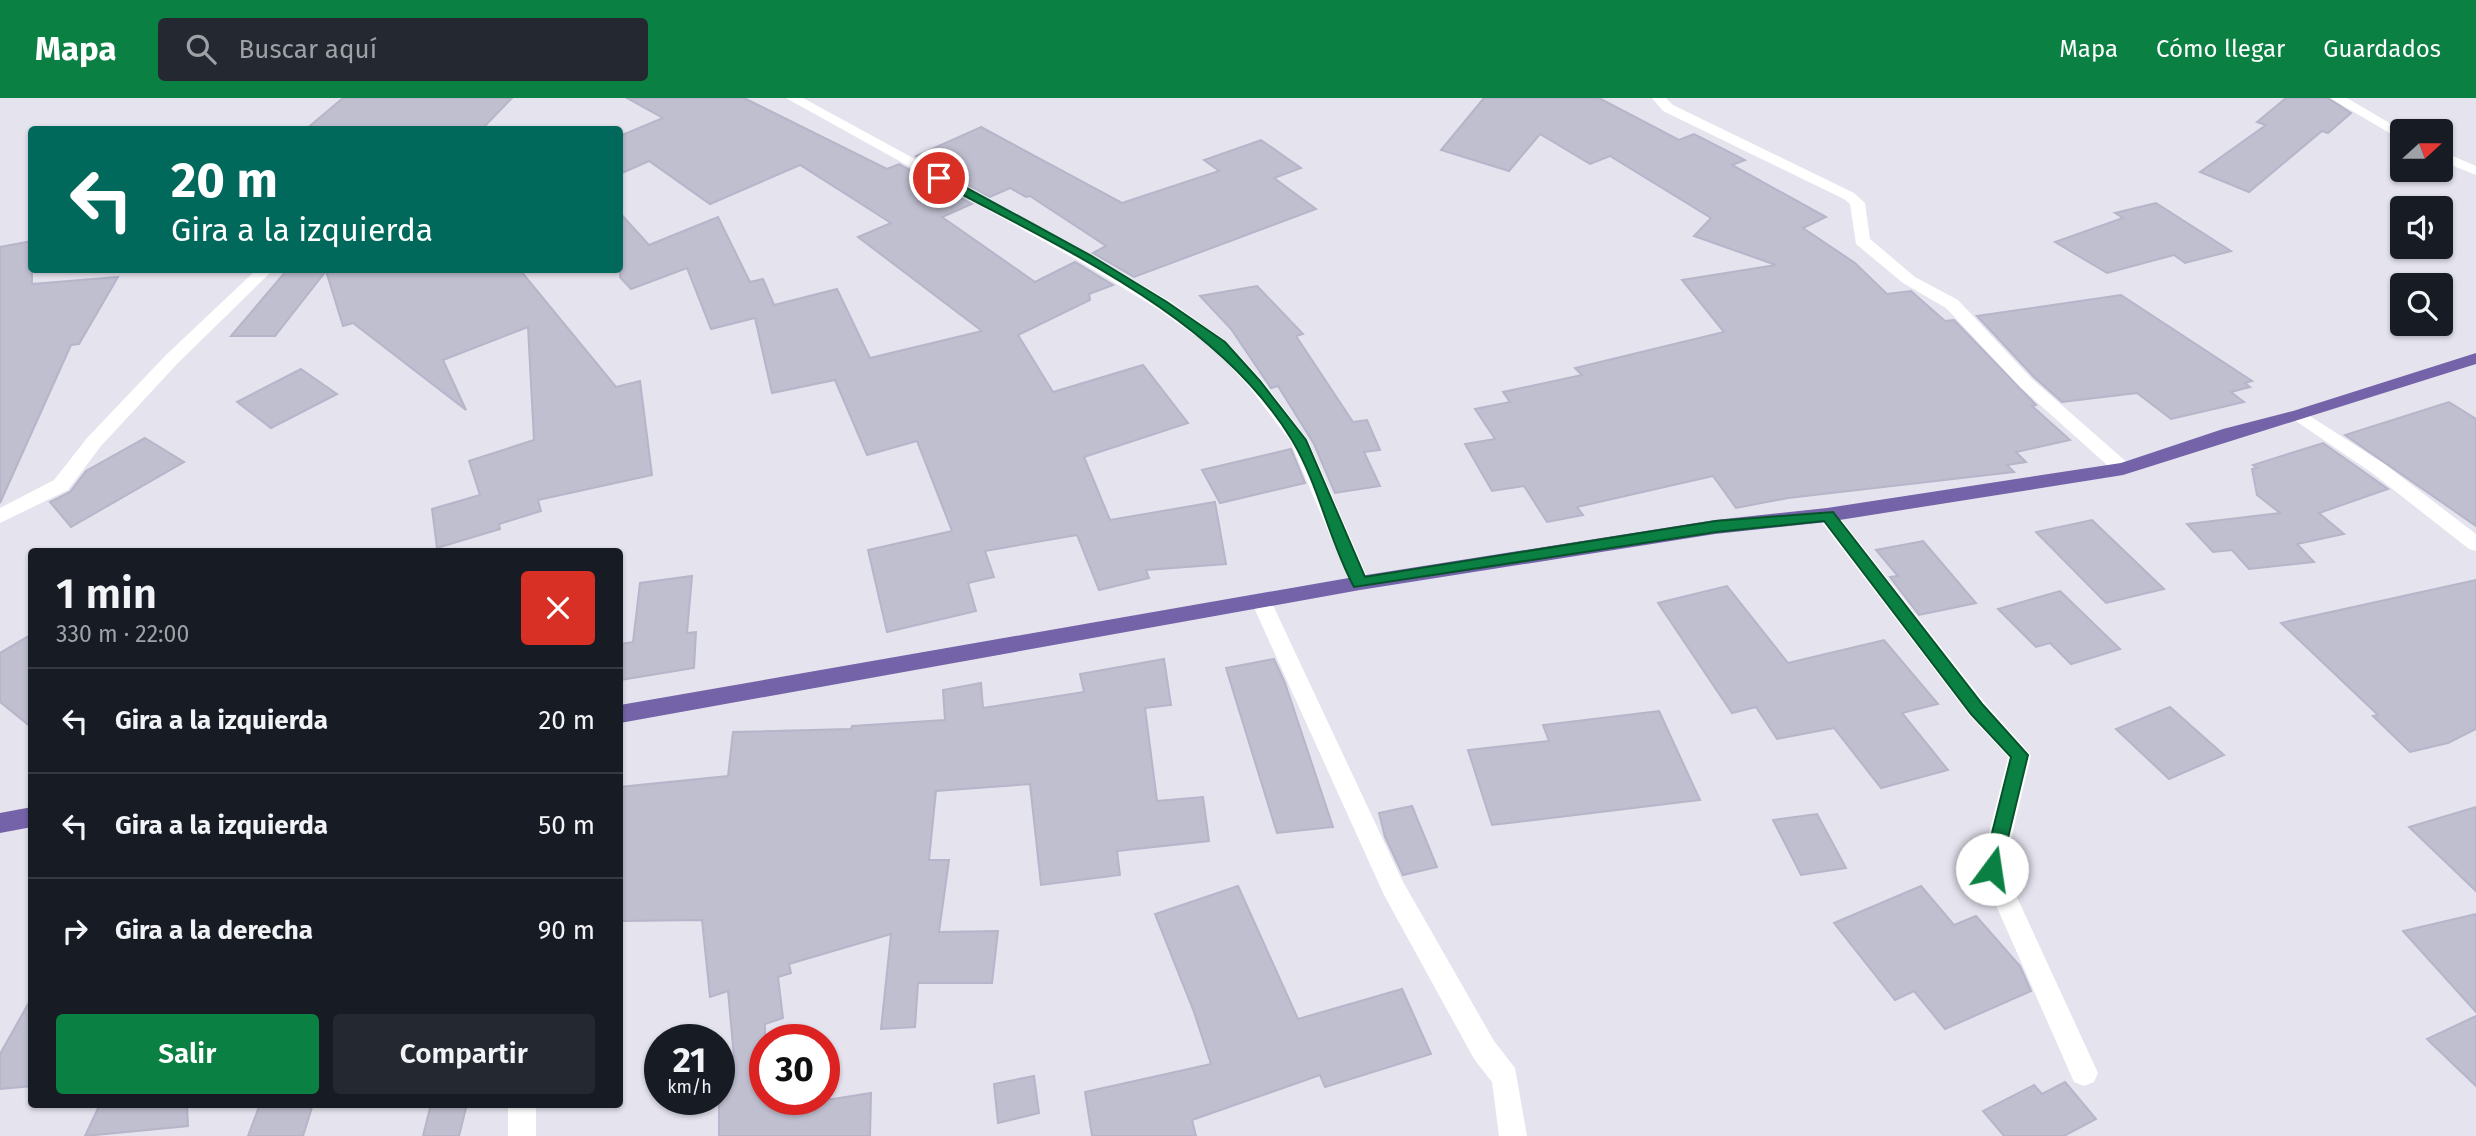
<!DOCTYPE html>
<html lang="es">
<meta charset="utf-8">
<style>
:root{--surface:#171b24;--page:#242831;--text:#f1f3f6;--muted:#9ea1a6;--line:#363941;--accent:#0b8043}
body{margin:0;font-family:"Fira Sans",sans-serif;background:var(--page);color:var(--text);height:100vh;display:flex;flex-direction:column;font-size:26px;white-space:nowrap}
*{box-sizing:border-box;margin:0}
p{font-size:23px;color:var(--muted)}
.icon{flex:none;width:38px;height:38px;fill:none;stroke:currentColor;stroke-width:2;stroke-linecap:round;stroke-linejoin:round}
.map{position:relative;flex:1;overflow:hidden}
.panel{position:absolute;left:28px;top:450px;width:595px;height:560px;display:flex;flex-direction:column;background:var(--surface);border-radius:7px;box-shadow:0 2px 5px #0004}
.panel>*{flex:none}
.banner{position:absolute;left:28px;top:28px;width:595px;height:147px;border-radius:7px;box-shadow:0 2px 5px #0004;background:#00695c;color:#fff;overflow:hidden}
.needle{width:46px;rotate:69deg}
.buttons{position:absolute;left:2390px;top:21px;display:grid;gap:14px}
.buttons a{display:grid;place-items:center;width:63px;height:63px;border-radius:7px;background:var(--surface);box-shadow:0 2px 5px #0004;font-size:35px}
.speed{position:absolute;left:644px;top:926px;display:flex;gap:14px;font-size:35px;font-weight:700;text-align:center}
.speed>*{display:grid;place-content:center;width:91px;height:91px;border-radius:50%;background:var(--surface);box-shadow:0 2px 5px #0004;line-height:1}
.speed small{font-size:18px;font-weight:400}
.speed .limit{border:10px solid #d22;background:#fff;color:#111}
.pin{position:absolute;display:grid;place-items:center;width:60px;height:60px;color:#fff;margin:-30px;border:4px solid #fff;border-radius:50%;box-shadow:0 2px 7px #0007}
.me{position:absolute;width:77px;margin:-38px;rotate:14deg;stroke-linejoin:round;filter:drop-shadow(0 0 5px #0008)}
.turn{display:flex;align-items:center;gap:24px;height:147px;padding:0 28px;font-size:32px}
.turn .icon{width:91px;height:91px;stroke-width:2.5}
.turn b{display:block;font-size:49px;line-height:60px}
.round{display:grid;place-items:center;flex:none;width:74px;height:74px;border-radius:7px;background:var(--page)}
.headline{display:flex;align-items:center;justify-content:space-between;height:119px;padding:0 28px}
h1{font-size:42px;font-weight:600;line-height:52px}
.action{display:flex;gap:14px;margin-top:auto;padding:14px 28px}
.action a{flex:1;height:80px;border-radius:7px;background:var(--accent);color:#fff;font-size:28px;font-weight:600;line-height:80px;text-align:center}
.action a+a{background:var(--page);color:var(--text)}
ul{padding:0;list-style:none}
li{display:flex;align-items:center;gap:21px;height:105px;padding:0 28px;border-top:2px solid var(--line)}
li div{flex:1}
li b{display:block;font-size:26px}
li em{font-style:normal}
header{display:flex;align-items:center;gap:42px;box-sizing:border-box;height:98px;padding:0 35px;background:var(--accent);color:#fff}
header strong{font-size:33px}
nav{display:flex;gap:38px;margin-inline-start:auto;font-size:24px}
.search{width:490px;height:63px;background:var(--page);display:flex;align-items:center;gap:18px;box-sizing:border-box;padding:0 24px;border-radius:7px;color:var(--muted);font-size:26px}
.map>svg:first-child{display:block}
.building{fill:#bfbfd0;stroke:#b6b5c9;stroke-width:2}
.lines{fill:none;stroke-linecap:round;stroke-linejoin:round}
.minor{fill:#fff;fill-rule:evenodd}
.major{fill:#7463a8;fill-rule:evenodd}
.route{fill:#0b8043;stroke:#07532c;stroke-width:2}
</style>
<header>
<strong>Mapa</strong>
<div class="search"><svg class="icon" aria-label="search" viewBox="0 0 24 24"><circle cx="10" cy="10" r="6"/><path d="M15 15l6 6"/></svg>Buscar aquí</div>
<nav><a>Mapa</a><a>Cómo llegar</a><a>Guardados</a></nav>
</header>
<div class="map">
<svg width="2476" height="1038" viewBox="0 0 2476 1038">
<rect width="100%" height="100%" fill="#e4e3ee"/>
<g class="building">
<path d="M343,0H512L481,32H305Z"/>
<path d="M627,0H744L887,71L899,66L972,106L942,119L1035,184L1075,164L1113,187L1089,196L1090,202L1018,237L1053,294L1143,267L1188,325L1084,359L1110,422L1215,404L1226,466L1146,472L1149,480L1099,492L1077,437L985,453L994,479L968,485L976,513L887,534L868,452L952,433L917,343L867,357L835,282L772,295L755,220L711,231L687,170L631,191L620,179V115L649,147L718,119L750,184L763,181L774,207L837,191L870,260L982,233L858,139L891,125L800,67L710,106L649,63L620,76V38L663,20Z"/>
<path d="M1484,0H1599L1679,42L1694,36L1745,62L1732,67L1826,119L1803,130L1855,165L1887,196L1911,193L1945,223L1954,222L2036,307L2032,308L2070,342L2016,354L2026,364L2007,367L2014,374L1788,400L1736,410L1713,378L1577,409L1583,417L1547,424L1524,388L1492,393L1465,346L1495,341L1475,311L1510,304L1503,294L1582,277L1575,270L1724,234L1682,182L1776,167L1694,138L1711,120L1610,58L1590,66L1540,36L1509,73L1441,52Z"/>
<path d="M2286,0H2328L2351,15L2328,35L2322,33L2249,94L2200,74L2266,27L2257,24Z"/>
<path d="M981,29L1122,105L1219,73L1204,62L1261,42L1301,70L1274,80L1316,111L1134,179L1093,155L1106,148L1030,98L1026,99L1010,90L990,99L916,58Z"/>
<path d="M2156,105L2231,153L2185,165L2174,157L2107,175L2055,144L2123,120L2115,115Z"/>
<path d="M32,143V186L118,179L79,246L71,247L0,405V149Z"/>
<path d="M287,172H520L616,289L640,283L652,377L538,402L541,413L499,426L500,431L437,450L432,411L480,397L469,363L534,342L528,229L443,262L466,312L353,225L343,228L326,173L275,238H231Z"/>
<path d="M1257,188L1303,236L1296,238L1353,324L1367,322L1380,352L1364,354L1380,388L1335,395L1314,346L1278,288L1271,290L1231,231L1200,198Z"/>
<path d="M2121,197L2252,283L2245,285L2250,289L2231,294L2244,304L2171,321L2137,295L2062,304L2034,279L1977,218Z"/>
<path d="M301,271L337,296L271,330L237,304Z"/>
<path d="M2449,304L2476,321V428L2345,337Z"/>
<path d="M145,340L184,364L71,429L50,404L70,394L86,373Z"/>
<path d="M2323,345L2388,391L2319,415L2344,436L2297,446L2314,464L2249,471L2232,452L2213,454L2187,426L2280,415L2257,397L2252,371L2257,370L2253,367Z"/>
<path d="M1291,351L1305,385L1220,405L1202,372Z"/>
<path d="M2092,422L2164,491L2106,505L2036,434Z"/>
<path d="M1923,443L1976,505L1919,517L1890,479L1898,478L1876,452Z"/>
<path d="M692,478L687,535L696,534L694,570L620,582V546L633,544L640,485Z"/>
<path d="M2476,482V631L2448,645L2410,654L2373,618L2378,617L2281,525Z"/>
<path d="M1727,488L1788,565L1884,542L1938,606L1902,615L1948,672L1881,690L1834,630L1777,641L1756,609L1732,615L1658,505Z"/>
<path d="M2060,493L2120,551L2071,566L2050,545L2036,549L1998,511Z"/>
<path d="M32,536V630L0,604V555Z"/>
<path d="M1164,561L1171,607L1145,610L1157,703L1203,699L1209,743L1117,753L1120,777L1041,787L1030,686L936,693L929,762H949L939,834L998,833L992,885H918L915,929L881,931L891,836L789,866L791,875L778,879L783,920L765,926V1001H833L871,995L870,1038H719V962L734,959L728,893L710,899L702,822L620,823V689L728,678L733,634L851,631L852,628L945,622L943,592L981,585L983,610L1084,594L1080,576Z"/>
<path d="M1274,561L1285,585L1333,729L1277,735L1226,570Z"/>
<path d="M2170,609L2224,657L2169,681L2116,631Z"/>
<path d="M1659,613L1700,702L1492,727L1468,652L1549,643L1543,627Z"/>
<path d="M1412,708L1437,769L1403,777L1385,739L1379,715Z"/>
<path d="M2476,709V793L2409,729Z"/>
<path d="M1817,716L1846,770L1801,777L1773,722Z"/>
<path d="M1238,788L1298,921L1402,891L1431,956L1325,989L1320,977L1192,1022L1196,1038H1092L1085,994L1211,966L1194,914L1155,816Z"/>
<path d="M1921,788L1954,827L1976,818L2020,868L2031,893L1945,931L1914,893L1895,902L1834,825Z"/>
<path d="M2476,816V914L2403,833Z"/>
<path d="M32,899V988L0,991V956Z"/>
<path d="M2476,918V988L2427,941Z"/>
<path d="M1034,978L1039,1015L998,1025L994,986Z"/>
<path d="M2065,984L2096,1021L2064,1038H2004L1983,1013L2034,987L2042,996Z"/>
<path d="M100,1006H187L188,1028L85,1038Z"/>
<path d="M260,1006H313L303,1038H248Z"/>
<path d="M431,1006H467L459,1038H423Z"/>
</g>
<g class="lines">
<g class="minor">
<path d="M786,0H803L1091,157L1168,202L1226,243L1262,282L1308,342L1370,485L1367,490H1353L1350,485L1290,343L1250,290L1214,251L1156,210L1079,163Z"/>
<path d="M1652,0H1666L1673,7L1854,95L1865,105L1870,141L1915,179L1958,202L2032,281L2130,367L2132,371L2130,375H2116L2020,289L1946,210L1903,185L1856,146L1850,106L1844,101L1663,13Z"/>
<path d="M2330,0H2347L2403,33V43Z"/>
<path d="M2441,53L2476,68V77L2441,63Z"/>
<path d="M256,172H273L178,265L101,348L68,392L0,425V410L54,382L87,340L166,257Z"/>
<path d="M2299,311L2386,367L2476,436V453L2469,451L2372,375L2293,321L2290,317L2293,313Z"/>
<path d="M1827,410L1834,412L1985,605L2031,657L2004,771L2098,975L2094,984L2084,988L2074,984L1980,771L2008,659L1969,617L1820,422L1817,417Z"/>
<path d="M1261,495L1268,498L1271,503L1402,782L1494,943L1515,970L1527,1038H1499L1492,984L1474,961L1384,797L1251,503L1254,498Z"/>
<rect x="508" y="1006" width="28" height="32"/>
</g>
<g class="major">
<path d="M2476,255V266L2123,377L1827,424L1715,436L1360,492L620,625V607L1360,478L1715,422L1827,410L2121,365L2223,331L2293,313Z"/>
<path d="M32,709V729L0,735V715Z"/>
</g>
</g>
<path class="route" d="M935,77H943L1090,157L1167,204L1225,244L1260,283L1306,342L1365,479L1716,423L1833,414L1983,607L2028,657L1999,777H1985L1983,771L2011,659L1971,616L1824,423L1716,434L1354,489C1329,443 1319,387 1292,342C1216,217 1060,150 935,82Z"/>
</svg>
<div class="buttons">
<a><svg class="needle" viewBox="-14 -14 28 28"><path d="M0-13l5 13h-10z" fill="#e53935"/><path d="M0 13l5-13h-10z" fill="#9ea1a6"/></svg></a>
<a><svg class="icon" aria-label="sound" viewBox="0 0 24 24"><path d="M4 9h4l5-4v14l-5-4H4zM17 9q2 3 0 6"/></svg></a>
<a><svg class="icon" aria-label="search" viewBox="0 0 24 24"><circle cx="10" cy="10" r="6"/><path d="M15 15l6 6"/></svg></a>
</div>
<div class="speed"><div>21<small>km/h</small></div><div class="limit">30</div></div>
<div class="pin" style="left:939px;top:80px;background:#d93025"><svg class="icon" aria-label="arrive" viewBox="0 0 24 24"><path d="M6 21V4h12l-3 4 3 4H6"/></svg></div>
<svg class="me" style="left:1992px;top:771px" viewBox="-20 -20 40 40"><circle r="19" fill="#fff"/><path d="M0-13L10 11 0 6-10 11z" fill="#0b8043"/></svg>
<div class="banner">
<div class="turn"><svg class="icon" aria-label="left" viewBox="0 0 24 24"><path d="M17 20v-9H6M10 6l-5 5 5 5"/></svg><div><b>20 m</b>Gira a la izquierda</div></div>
</div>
<section class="panel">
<div class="headline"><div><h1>1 min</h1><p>330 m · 22:00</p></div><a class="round" style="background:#d93025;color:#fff"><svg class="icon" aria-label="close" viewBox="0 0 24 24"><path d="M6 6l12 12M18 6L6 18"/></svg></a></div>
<ul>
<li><svg class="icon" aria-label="left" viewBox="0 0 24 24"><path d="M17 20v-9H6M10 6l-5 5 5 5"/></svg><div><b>Gira a la izquierda</b></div><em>20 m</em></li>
<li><svg class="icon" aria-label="left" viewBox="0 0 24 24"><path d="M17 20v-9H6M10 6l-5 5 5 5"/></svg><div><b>Gira a la izquierda</b></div><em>50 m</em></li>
<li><svg class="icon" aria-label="right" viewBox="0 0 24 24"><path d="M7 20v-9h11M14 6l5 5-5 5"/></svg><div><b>Gira a la derecha</b></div><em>90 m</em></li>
</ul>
<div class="action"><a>Salir</a><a>Compartir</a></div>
</section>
</div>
